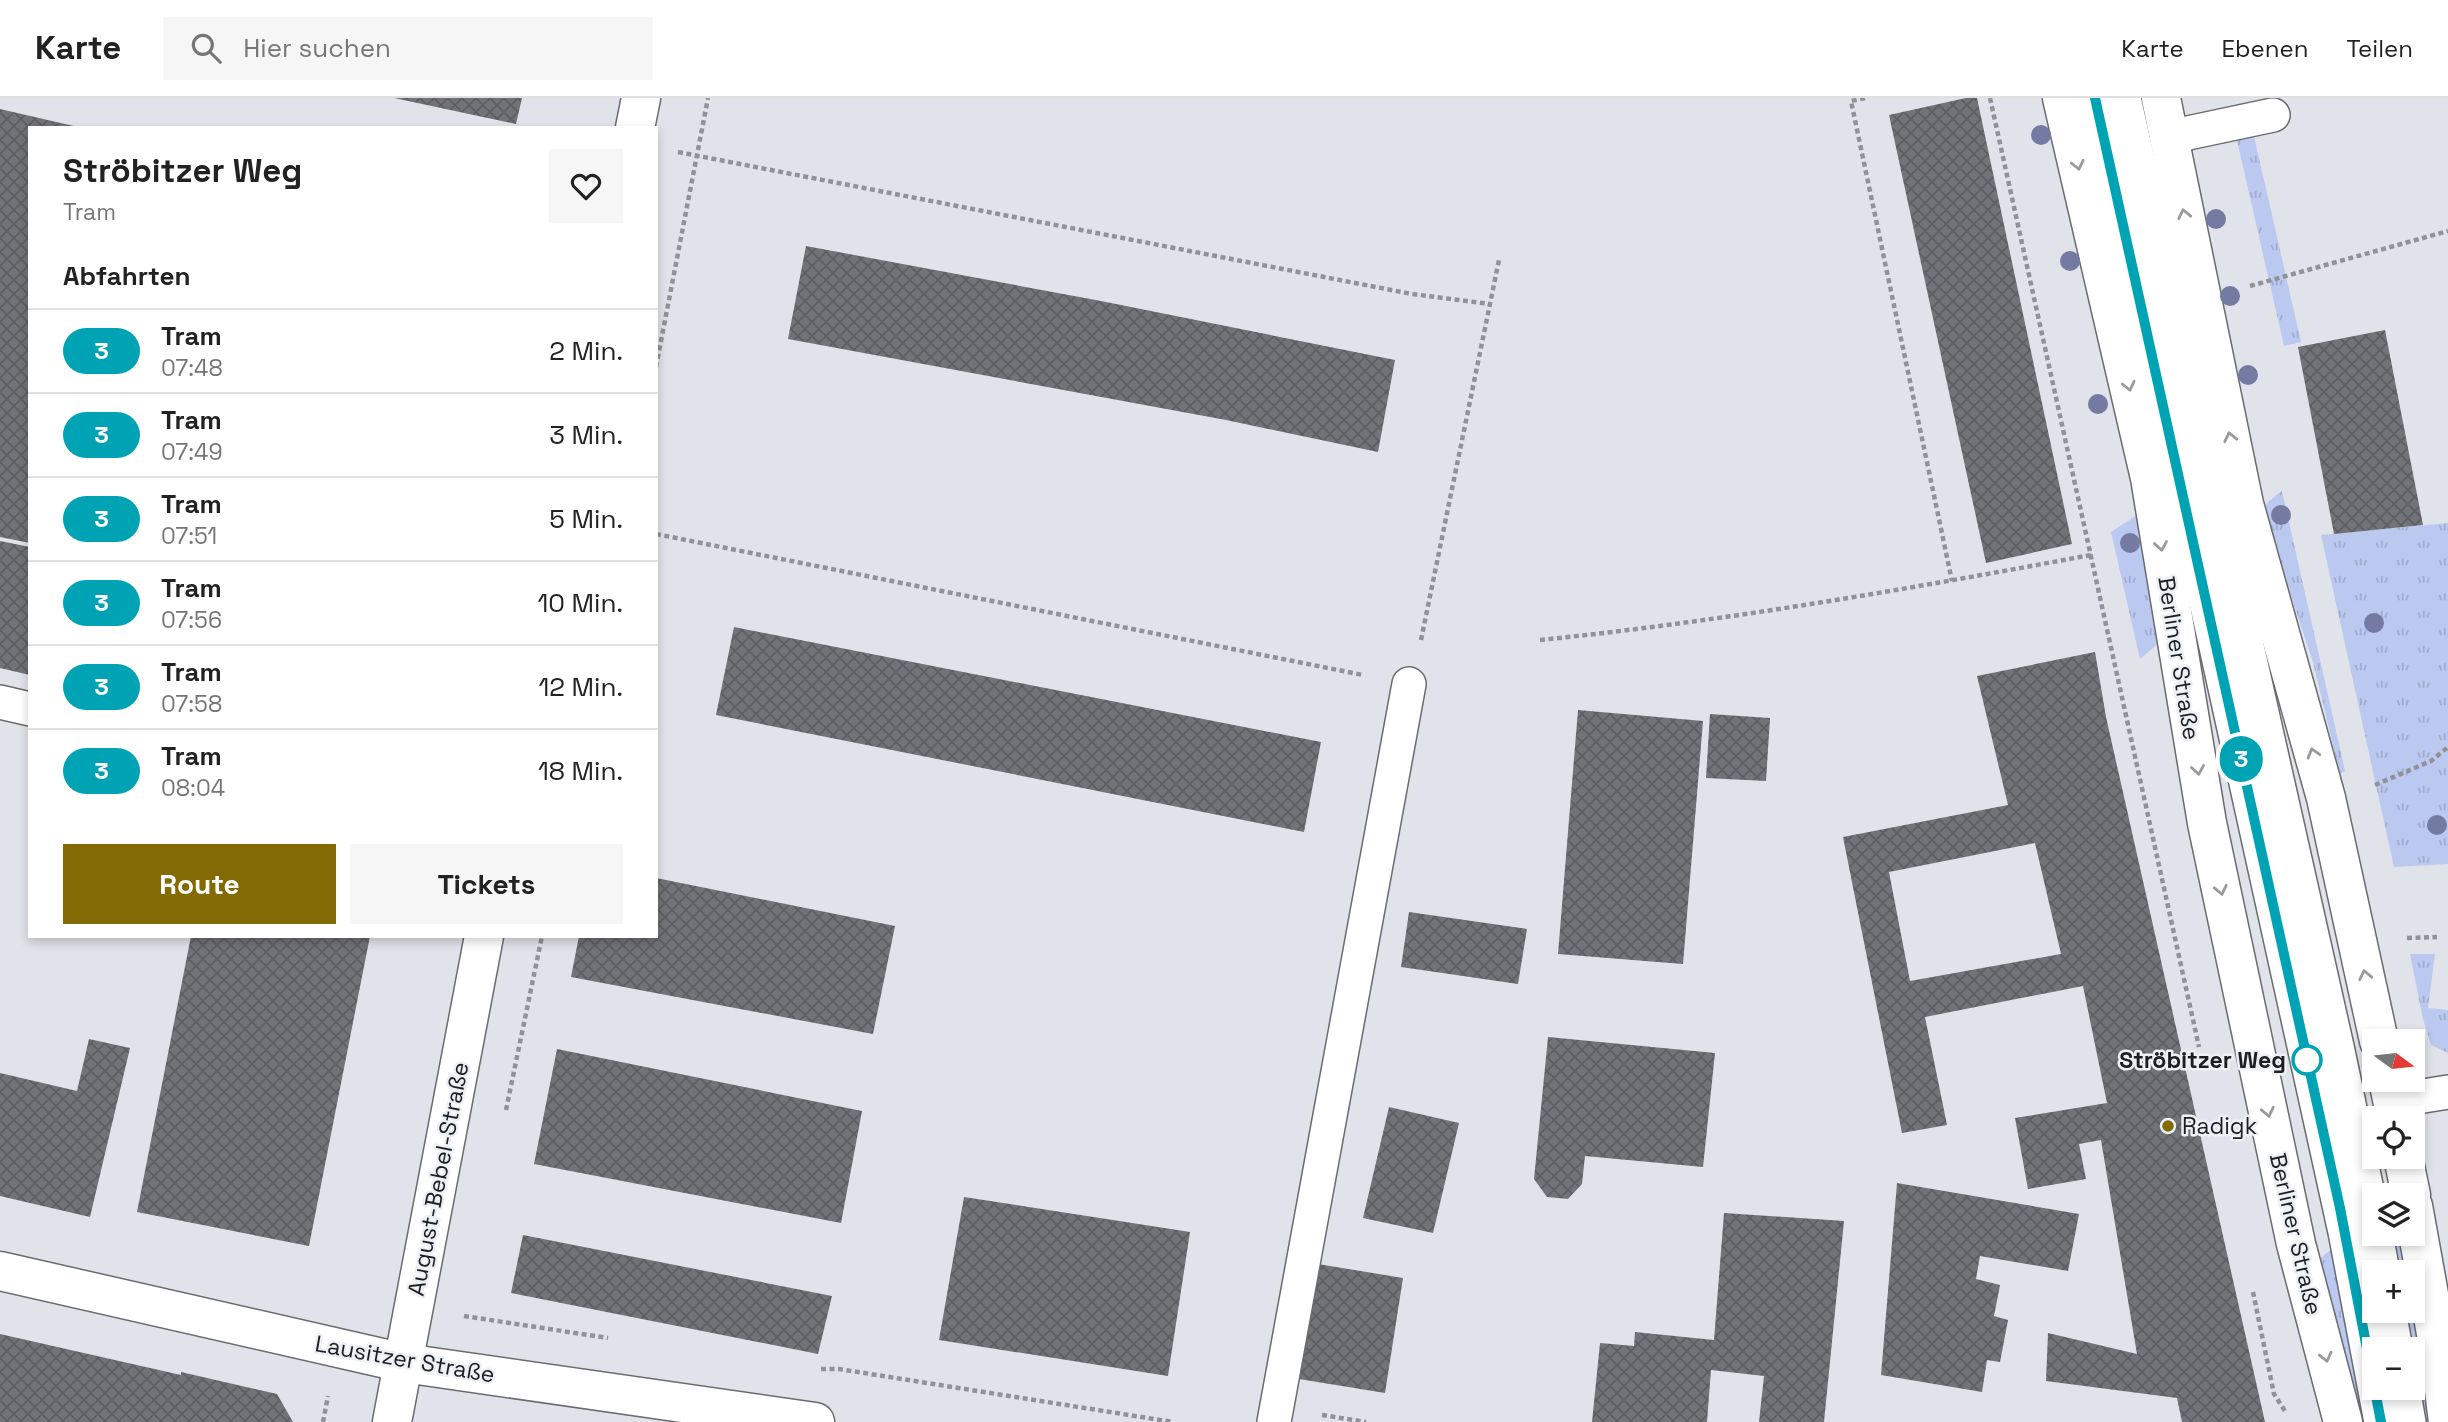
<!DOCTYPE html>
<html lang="de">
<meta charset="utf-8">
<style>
body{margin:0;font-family:"Space Grotesk",sans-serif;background:#f6f6f6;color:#222;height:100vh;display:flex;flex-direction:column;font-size:26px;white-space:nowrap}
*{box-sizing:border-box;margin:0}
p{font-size:23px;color:#767676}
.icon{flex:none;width:38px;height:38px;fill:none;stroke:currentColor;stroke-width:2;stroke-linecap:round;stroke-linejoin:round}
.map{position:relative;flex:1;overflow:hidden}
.panel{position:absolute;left:28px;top:28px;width:630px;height:812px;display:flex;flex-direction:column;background:#fff;border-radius:0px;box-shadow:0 4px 10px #0003}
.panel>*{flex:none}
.badge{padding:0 14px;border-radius:23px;font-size:24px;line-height:46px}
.needle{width:46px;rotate:105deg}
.fabs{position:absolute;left:2362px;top:931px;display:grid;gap:14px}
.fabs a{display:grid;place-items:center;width:63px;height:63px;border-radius:0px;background:#fff;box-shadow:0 4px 10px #0003;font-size:35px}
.map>.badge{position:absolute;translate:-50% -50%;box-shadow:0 0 0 4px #fff}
h2{padding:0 35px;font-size:26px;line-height:63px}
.round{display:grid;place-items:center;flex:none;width:74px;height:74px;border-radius:0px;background:#f6f6f6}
.summary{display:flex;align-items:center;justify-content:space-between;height:119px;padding:0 35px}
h1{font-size:33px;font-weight:600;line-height:52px}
.button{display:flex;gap:14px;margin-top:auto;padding:14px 35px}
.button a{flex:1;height:80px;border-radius:0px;background:#846a04;color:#fff;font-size:28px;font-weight:600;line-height:80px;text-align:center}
.button a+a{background:#f6f6f6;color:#222}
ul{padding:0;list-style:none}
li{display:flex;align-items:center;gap:21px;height:84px;padding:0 35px;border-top:2px solid #e0e0e0}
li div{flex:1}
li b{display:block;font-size:26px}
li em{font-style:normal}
li .badge{min-width:77px;font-weight:700;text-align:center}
header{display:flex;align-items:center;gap:42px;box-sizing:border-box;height:98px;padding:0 35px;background:#fff;border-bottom:2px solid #e0e0e0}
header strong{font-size:33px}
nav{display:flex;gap:38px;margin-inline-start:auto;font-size:24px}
.search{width:490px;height:63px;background:#f6f6f6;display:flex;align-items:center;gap:18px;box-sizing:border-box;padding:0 24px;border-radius:0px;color:#767676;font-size:26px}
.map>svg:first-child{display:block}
.grass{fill:url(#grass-tufts)}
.building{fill:url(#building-cross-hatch);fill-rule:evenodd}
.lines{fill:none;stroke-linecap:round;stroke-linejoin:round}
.service-casing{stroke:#696b70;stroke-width:36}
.minor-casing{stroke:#696b70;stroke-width:41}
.path{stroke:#919297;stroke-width:4.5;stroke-dasharray:5 3.5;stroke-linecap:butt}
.service{stroke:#fff;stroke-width:33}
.minor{stroke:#fff;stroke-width:38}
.tree{fill:#747aa2}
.oneway{stroke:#999a9b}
.line-casing{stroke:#fff;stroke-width:16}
.line{stroke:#00a3b4;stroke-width:10}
.stop-dot{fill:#fff;stroke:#00a3b4;stroke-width:3.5}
.poi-dot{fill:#846a04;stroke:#eef0f7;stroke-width:2.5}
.labels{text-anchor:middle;stroke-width:5;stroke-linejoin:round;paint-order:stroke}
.street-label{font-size:23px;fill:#1d1e20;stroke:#eef0f7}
.stop-label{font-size:23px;font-weight:bold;fill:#1d1e20;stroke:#eef0f7;text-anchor:end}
.poi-label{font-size:23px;fill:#1d1e20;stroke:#eef0f7;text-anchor:start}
</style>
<header>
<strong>Karte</strong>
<div class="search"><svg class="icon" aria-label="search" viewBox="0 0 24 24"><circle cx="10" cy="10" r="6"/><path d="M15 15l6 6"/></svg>Hier suchen</div>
<nav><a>Karte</a><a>Ebenen</a><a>Teilen</a></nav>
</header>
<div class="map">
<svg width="2448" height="1324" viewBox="0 0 2448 1324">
<defs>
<pattern id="grass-tufts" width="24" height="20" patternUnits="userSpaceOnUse" patternTransform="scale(1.75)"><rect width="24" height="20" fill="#bbc8ef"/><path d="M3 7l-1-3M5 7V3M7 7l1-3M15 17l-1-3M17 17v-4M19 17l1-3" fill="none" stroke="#a0abcd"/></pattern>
<pattern id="building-cross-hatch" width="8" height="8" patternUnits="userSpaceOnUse" patternTransform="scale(1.75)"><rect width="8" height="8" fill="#717378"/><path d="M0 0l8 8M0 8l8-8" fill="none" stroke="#5c5e62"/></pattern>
</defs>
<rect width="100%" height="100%" fill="#e1e3ea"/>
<path class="grass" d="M2253,34l48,210 -17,4 -48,-210z
M2282,393l63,280 -5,3 -27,-112 -50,-150 5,-10z
M2142,414l18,130 -20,17 -29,-127z
M2448,425v341l-54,3 -73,-332z
M2410,856h25l-7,54 20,2v43l-17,-8 -8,-26z
M2399,1136h9l21,115 4,73h-9l-11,-73 -8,-38h8v-39h-16l-7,-36z
M2334,1149l33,175h-11l-35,-164z"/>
<path class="building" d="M394,0h128l-6,26z
M1966,0h11l95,446 -86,19 -97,-448z
M0,11l78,18 -48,1v415l-30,-6z
M806,148l295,55 294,59 -17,92 -152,-32 -438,-81z
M2385,232l38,195 -89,9 -36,-187z
M0,443l30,6v128l-30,-7z
M734,529l587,115 -17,90 -588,-117z
M2095,554l11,65 159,705h-83l-5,-24 -131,-17 2,-48 89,21 -36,-214 -22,4 7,35 -58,10 -13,-71 92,-15 -24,-117 -158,31 22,108 -45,8 -59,-296 165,-32 -31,-129zM2035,745l26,111 -151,27 -21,-109z
M1578,612l125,11 -20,243 -125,-10z
M1710,616l60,4 -4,63 -60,-3z
M656,780l239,48 -22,108 -302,-57 8,-41h77z
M1409,814l118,17 -9,55 -117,-17z
M191,838h179l-61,310 -172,-34z
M1548,939l167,16 -12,114 -118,-11 -3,28 -14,15 -21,-2 -13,-18z
M89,941l41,9 -40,169 -90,-21v-123l77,18z
M557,951l305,62 -21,112 -307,-59z
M1389,1009l70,16 -26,110 -70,-15z
M1897,1085l182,31 -11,57 -88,-15 -4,23 24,6 -6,31 14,4 -8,42 -13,-2 -5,32 -101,-17z
M964,1099l226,35 -22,144 -229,-36z
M1724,1115l120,8 -20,201h-65l5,-46 -53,-6 -4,52h-115l8,-79 34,3 1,-14 79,8z
M523,1137l309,61 -14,58 -307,-61z
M1318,1166l85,14 -18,115 -86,-14z
M0,1236l181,41v-3l96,22 16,28h-293z"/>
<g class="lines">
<defs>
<path id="service" d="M2095,0l250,1134 36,190
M2124,0l214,953 37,177
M2169,39l104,-22
M0,604l30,7
M2392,1003l56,-9
M2376,1136l7,38
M2389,1213l7,38
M2403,1290l6,34
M1274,1324l135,-738"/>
<path id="minor" d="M2062,0l88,380 57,345 89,421 47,178
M2161,0l83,406 82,294 53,243
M635,30l6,-30
M2388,982l8,38
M2403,1059l8,38
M2413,1108l26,144 9,72
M0,1173l404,92 411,59
M392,1324l92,-486"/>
</defs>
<use href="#service" class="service-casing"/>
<use href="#minor" class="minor-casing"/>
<path class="path" d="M1865,0l-14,3 101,480
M1990,0l209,949
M678,54l734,142 78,10
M2250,188l198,-55
M656,269l52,-269
M656,436l707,141
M1421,542l78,-380
M1540,542c185,-19 368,-51 551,-85
M2375,687l56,-24 17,-14
M2407,840l30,-1
M506,1012l36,-174
M2253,1194l21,102 11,17
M464,1218l144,22
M821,1271h18l334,53
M1322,1317l44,7
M323,1324l5,-26"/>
<use href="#service" class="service"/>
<use href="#minor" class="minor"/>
</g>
<g class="tree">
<circle cx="2041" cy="37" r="10"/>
<circle cx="2216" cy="121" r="10"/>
<circle cx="2070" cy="163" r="10"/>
<circle cx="2230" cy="198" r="10"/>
<circle cx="2248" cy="277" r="10"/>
<circle cx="2098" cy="306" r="10"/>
<circle cx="2281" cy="417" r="10"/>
<circle cx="2130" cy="445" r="10"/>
<circle cx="2374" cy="525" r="10"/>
<circle cx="2437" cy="727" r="10"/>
</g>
<defs><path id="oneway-chevron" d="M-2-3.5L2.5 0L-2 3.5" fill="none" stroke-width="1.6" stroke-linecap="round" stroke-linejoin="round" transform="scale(1.75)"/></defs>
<g class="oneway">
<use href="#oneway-chevron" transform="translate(2078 67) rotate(77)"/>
<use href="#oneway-chevron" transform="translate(2184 116) rotate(-102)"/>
<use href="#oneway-chevron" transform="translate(2129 288) rotate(77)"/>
<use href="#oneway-chevron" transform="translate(2230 339) rotate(-102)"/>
<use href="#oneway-chevron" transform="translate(2161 448) rotate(81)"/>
<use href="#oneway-chevron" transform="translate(2313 655) rotate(-106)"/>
<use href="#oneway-chevron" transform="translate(2198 672) rotate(81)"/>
<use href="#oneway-chevron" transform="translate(2221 792) rotate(78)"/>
<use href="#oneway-chevron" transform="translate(2365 877) rotate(-102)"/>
<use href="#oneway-chevron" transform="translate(2268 1014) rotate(78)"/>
<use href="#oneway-chevron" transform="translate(2326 1259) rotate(76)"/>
</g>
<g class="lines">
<defs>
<path id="line" d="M2095,0l245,1110 41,214"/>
</defs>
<use href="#line" class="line-casing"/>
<use href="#line" class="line"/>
</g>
<circle class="stop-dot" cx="2307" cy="962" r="14"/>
<circle class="poi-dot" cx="2168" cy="1028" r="7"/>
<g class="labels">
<g class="street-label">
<text transform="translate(2179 560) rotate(81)" y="8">Berliner Straße</text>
<text transform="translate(438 1081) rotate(-79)" y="8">August-Bebel-Straße</text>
<text transform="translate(2296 1136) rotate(77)" y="8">Berliner Straße</text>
<text transform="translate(405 1261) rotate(10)" y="8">Lausitzer Straße</text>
</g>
<g class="stop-label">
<text x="2286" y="970">Ströbitzer Weg</text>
</g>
<g class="poi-label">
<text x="2182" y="1036">Radigk</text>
</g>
</g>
</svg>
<div class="fabs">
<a><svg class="needle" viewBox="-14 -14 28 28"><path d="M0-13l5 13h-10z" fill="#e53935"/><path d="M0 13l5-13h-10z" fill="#767676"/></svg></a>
<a><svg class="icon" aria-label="locate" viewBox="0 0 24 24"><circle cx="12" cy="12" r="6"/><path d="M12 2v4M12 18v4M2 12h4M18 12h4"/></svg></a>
<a><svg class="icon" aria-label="layers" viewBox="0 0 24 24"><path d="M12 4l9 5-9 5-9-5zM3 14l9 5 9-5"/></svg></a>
<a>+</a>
<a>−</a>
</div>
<b class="badge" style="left:2241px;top:661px;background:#00a3b4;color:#fff">3</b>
<section class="panel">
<div class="summary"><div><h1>Ströbitzer Weg</h1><p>Tram</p></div><a class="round"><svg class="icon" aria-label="heart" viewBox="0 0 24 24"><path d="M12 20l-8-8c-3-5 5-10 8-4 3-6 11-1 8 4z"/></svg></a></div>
<h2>Abfahrten</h2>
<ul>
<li><span class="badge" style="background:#00a3b4;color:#fff">3</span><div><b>Tram</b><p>07:48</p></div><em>2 Min.</em></li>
<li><span class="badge" style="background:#00a3b4;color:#fff">3</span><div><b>Tram</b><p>07:49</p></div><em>3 Min.</em></li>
<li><span class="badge" style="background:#00a3b4;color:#fff">3</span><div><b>Tram</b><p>07:51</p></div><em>5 Min.</em></li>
<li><span class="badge" style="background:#00a3b4;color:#fff">3</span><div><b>Tram</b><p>07:56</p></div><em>10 Min.</em></li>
<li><span class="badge" style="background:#00a3b4;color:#fff">3</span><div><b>Tram</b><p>07:58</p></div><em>12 Min.</em></li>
<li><span class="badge" style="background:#00a3b4;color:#fff">3</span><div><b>Tram</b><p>08:04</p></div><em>18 Min.</em></li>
</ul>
<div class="button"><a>Route</a><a>Tickets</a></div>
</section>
</div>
